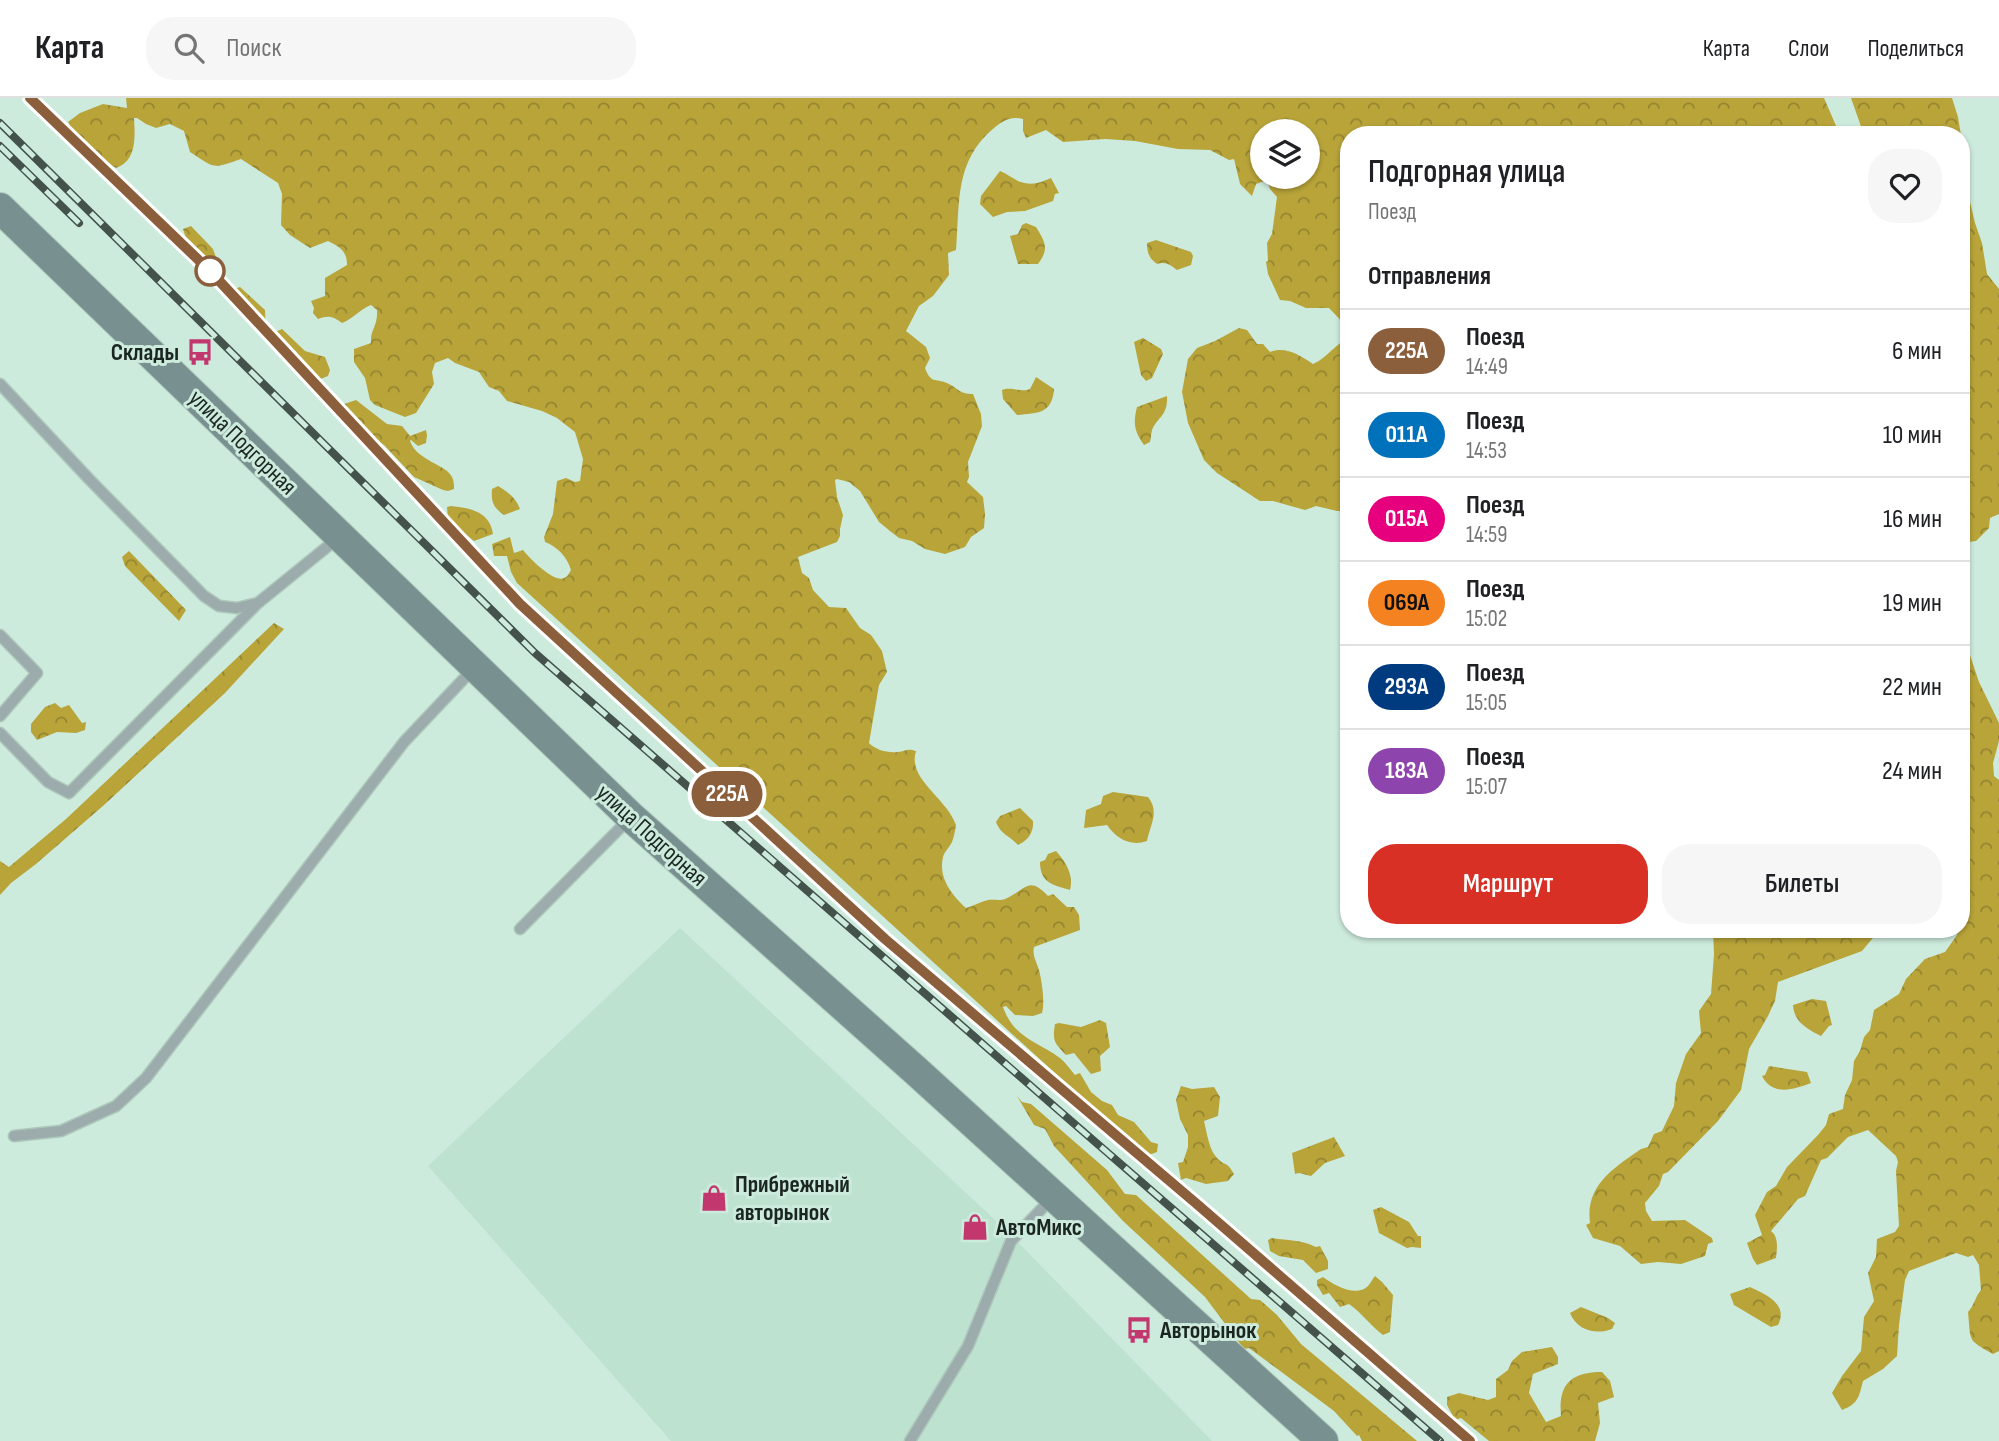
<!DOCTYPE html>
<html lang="ru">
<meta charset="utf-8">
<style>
body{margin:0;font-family:"Sofia Sans Condensed",sans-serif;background:#f6f6f6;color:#202124;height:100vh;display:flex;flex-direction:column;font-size:26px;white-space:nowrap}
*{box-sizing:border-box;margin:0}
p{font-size:23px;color:#757577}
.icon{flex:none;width:38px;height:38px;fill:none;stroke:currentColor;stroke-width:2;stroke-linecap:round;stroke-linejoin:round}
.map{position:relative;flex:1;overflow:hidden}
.side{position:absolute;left:1340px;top:28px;width:630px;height:812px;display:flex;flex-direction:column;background:#fff;border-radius:28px;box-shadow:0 2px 5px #0004}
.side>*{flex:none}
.badge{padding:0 14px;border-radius:23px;font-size:24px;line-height:46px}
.tools{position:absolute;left:1250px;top:21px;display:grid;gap:14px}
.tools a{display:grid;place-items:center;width:70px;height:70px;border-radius:50%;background:#fff;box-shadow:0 2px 5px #0004;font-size:35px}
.map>.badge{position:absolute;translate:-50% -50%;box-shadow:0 0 0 4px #fff}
h2{padding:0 28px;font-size:26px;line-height:63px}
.round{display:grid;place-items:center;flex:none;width:74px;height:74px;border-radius:28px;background:#f6f6f6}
.summary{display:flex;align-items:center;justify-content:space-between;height:119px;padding:0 28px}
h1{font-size:33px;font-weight:600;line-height:52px}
.button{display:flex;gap:14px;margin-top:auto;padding:14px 28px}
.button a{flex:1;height:80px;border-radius:28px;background:#d93025;color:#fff;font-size:28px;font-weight:600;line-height:80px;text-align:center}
.button a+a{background:#f6f6f6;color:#202124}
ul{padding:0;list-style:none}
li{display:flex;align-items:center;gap:21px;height:84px;padding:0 28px;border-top:2px solid #e0e0e0}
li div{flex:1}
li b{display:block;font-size:26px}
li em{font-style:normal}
li .badge{min-width:77px;font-weight:700;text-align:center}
header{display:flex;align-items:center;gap:42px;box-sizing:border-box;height:98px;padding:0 35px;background:#fff;border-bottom:2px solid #e0e0e0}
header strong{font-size:33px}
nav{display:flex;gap:38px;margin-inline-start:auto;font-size:24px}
.search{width:490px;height:63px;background:#f6f6f6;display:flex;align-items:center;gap:18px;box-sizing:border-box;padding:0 24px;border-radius:28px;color:#757577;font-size:26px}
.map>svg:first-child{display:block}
.built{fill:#bde2d0}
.forest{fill:url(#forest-crowns);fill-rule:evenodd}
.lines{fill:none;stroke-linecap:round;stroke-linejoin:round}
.lane-casing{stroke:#adc8bb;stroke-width:13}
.secondary-casing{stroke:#adc8bb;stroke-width:32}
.lane{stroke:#9cabab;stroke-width:10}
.secondary{stroke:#799090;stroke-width:30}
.rail-casing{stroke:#43524b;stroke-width:8}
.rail{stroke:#cdebdd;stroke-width:5;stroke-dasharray:16;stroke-linecap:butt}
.line-casing{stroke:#fff;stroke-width:16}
.line{stroke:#8b5e3c;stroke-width:10}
.stop-dot{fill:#fff;stroke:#8b5e3c;stroke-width:3.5}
.labels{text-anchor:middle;stroke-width:6;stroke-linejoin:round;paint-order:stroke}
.poi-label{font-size:24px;font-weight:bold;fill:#1b2621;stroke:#cdebdd;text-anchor:start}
.street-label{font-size:24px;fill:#1b2621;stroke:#cdebdd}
</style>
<header>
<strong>Карта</strong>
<div class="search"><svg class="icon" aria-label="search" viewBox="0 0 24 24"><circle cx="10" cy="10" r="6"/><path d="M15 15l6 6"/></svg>Поиск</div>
<nav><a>Карта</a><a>Слои</a><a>Поделиться</a></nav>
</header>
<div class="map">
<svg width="1999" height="1343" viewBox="0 0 1999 1343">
<defs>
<pattern id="forest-crowns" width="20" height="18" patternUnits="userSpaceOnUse" patternTransform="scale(1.75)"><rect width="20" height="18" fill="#b8a439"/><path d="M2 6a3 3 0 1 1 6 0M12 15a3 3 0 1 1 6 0" fill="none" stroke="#958530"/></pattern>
</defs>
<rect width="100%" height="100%" fill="#cdebdd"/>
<path class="built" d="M680,830l325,301 207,212h-541l-243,-275z"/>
<path class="forest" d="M126,0h1698l16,37h-491v194l-20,-21h-23l-16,-7 -10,-1 -12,-26 -2,-12 2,-1 -1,-18 5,-9 5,-37 -7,-8 -3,-9 -11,4 -4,12 -12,-12 -6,-25 -5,1 -19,-10 -32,-1 -43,-8 -30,-2 -42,3 -17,-12 -20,8 -3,-7v-12c-12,-3 -19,1 -29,9 -40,33 -34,75 -38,122l-8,3 1,22 -16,21 -14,10 -13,25 20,16 4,11 -5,10c6,16 10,10 22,15 11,5 12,11 26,11l8,20 1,12 -14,36 1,15 -2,5 16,15 2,17 -1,14 -13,9 -6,10 -20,7 -20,-5 -13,-8 -13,-3 -9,-7 -11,-9 -19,-31 -11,-9 -12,-3 -2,1 2,17 6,18 -3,14v7l-3,6 -39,15 4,16 7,5 4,12 16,17 17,1 14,20 11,7 11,16 5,21 -8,13 -10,58c7,7 18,10 29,9 8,-1 9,-4 18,-1 -9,28 30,46 40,74 -1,6 -2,12 -4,17 -3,6 -8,10 -9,15 -5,21 9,38 23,51 7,-2 14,-6 22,-8 5,-1 12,1 17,-1 20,-8 23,-25 43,-3l5,-2 14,13h7l5,8 1,15 -46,17c-2,9 3,15 5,23 3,12 6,32 3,43l-9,3 -18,-1 -9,-9 -3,1c11,31 33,34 57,51 5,4 10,11 15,17l5,-2 11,19 11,9 10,4 6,10 16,7 17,20 7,2 -1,8 -11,4 -629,-573 -6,-11 -4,-16h-13l-2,-12 18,-7 4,16 9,-3c6,8 31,33 41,28 4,-1 5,-5 7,-8 -4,-13 -13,-23 -26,-28l-1,-5 9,-23 4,-33 9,-3 9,4 5,-1 3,-22 -8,-27 -18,-14 -15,-7 -35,-10 -8,-10 -10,-4 -10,-15 -24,-9 -7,-5 -13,5 -3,9 2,12 -18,29 -11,4 -30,-12 -5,-5 -5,-22 -11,-16v-13l17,-6c-1,-14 7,-16 6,-33l-6,-5c-11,4 -18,14 -29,18 -9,-7 -14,-8 -24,-4l-5,-6 1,-5 -3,-7 14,-5v-18l22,-13c0,-14 -7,-18 -19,-24l-18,7 -20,-13 -9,-10 1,-31 -4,-11 -37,-24c-29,10 -25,10 -51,-7l-6,-21 -14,-7 -14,4 -10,-4 -9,-6h-3c1,19 3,43 -18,50l-20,-13 -9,-1 -19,-32 12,-9 23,-9 24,4zM1307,33v46h-45v-46z
M1851,0h101l6,19 3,18h-97z
M1962,40l2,38 11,47 7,20 5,31 12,15v225l-9,4 -1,10 -13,13 -14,2z
M1000,73c8,3 14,9 21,11 11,4 21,0 30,-4l8,15 -4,1 -2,7 -28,10 -18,1 -14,5 -13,-13 1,-8z
M1026,125l10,4c10,16 13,22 2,37h-20l-8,-28 8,-2 4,-9z
M191,128l22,23 4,11 -7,3 -11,-1 -9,-12 -7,-21z
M1156,142l35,12 2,4 -2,9 -14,5c-6,-5 -12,-9 -20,-6 -8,-6 -10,-11 -10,-21z
M240,189l25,23 1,23 -9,-2c-10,-14 -27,-24 -23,-42z
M1239,230l8,2 10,14h6l7,8c16,-6 29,3 43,12 14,-6 22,-20 36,-26v173h-12l-21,-5 -11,4 -32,-9h-13l-43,-28 -13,-13 -16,-37 -6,-31 6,-33 9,-11 18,-7z
M282,231l23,22 20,6 5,13 -2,6 -10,4 -22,-13 -4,-8h-8l-13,-18 -1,-7z
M1143,240l18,11 2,5 -11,24 -6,3 -5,-6 -7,-33z
M1036,279l18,12c-2,25 -16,24 -37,26l-14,-16 -1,-9c9,-4 19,3 28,-1z
M1167,298c1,20 -9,20 -15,34 -1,4 -1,8 -2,12l-6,3c-10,-14 -11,-22 -7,-38z
M356,302l31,24 15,2 8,10 16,-6 1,5 -1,8 -8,3 -7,-6 -1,1c7,20 36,23 42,36 2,4 2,8 2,12l-6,2 -5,-1 -29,-13 -30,-32 -13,-8 -23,-22 -4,-11z
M498,388c10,6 18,12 22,23l-16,6c-11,-8 -13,-13 -12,-26z
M451,408c20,2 39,6 42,28l-19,7 -26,-21 -1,-13z
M129,453l57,59 -7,11 -54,-55 -3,-9z
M274,525l10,6 -59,64 -121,112 -68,59 -25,19 -11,12v-34l9,6 57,-48z
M1962,547l3,7 5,3 9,27 20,41v18l-6,22 1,13 5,4v571l-6,3c-26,-15 -22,-11 -25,-42 6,-6 7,-15 13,-22l-2,-25 -6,-10 -5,2 -12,-4 -47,18 -4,9 -6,45 -2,31 -14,13 -20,12c-4,16 -5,23 -21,29l-10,-17 10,-17 19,-25 3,-34 10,-16 -6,-28 8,-16 1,-18 18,-7 4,-6 -3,-55 2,-9 -2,-6 -28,-26 -20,7 -21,21 -6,2 -16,36 -7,3 -27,32c8,6 6,18 5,27l-19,7 -4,-6 -6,-16 15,-8 -7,-20 12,-23 9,-6 11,-19 31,-32 8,-10 3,-11 14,-5 2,-14 7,-15 2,-19 6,-10 4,-14 6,-7 4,-20 25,-16 7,-15 19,-20 20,-7 12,-17v-6h5z
M55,605l6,5 8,-3 13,18 4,-1 -1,8 -9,3 -19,-1 -20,8 -6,-8v-8l14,-17z
M1113,694l35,5c12,15 2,28 -1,44 -17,6 -31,-3 -40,-16l-23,3 2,-18 15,-6 2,-8z
M1020,710l13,13c1,11 -5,20 -15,24 -9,-10 -17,-10 -22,-23l4,-6z
M1056,753c10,11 18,24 14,39 -17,-5 -30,-7 -30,-28l5,-2 3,-6z
M1713,831h165l-1,4 -15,18 -84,31 -3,19 -7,15 -19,33 -8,41 -23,31 -50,51 -5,2 -4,12 -14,17 1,8 6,10 33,-1 27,18 1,4 -5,2 -3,12 -24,8 -23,-2 -17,2 -21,-18 -27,-8 -7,-13 4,-2c-5,-38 24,-55 51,-74l7,-2 6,-13 8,-3 12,-25 2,-23 10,-29 15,-21 -2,-22 12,-17 3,-40z
M1812,901l14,2 6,24 -3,1 -8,10c-14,-7 -27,-14 -28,-31z
M1100,922l6,3 4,24 -10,9 1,15 -10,3 -17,-21 -8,2c-11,-12 -14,-13 -11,-31l4,-1 22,4z
M1769,968l38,6 4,11c-18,7 -39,13 -49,-7l3,-1z
M1181,988l11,3 22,-2 6,10 -2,19 -14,5c3,12 5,30 14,38 8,8 8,1 16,15l-6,7 -22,3 -20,-6 -5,2 -3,-17 5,-1 5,-15v-12l-8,-16 -4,-19z
M1017,998l5,6 9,2 76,66 18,24 11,1 115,104 9,1 17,15 24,29 116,97h-55l-3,-6 -2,1 -23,-25 -85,-63 -5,1 -39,-52 -82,-76 -69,-75 -9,-17 -11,-4z
M1334,1039l11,19 -20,7 -14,13 -12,-3 -4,1 -3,-21z
M1381,1109l28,15 9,14h3v12l-9,-1 -5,1 -28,-15 -6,-23z
M1272,1140c17,3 28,1 44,9l4,-1 8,15v8l-12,4 -13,-13 -24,-4 -9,-5 -2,-11z
M1375,1178l7,6 11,13 -3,37 -7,3c-13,-10 -21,-22 -34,-31l-9,3 -11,-14 -6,2 -6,-10v-5l6,-3c11,8 33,21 45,9 3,-3 4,-7 7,-10z
M1750,1189c15,7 39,17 28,38l-7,2 -37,-22 -4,-11z
M1581,1209l27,11 7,5 -3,6c-15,6 -35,2 -42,-16z
M1552,1249l6,10v7l-25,10 -4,19 17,29 15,-6c-3,-31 9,-44 41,-44l8,9 4,16 -16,6 2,20 -5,18h-106l-28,-23 -6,2 -8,-15v-8l12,-4 29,7 8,-3v-18l12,-9 4,-9 10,-9z"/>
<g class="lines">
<defs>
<path id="lane" d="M0,286l89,95 115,117 15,10 18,2 21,-5 80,-65
M0,537l37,38 -37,43
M0,635l48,49 21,11 189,-190
M520,831l109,-110
M14,1038l47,-5 55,-25 30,-28 258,-336 69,-73
M910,1343l58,-95 43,-105 41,-43"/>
<path id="secondary" d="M0,110l631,609 284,253 408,371"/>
</defs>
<use href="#lane" class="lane-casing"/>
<use href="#secondary" class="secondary-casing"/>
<use href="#lane" class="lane"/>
<use href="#secondary" class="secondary"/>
<defs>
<path id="rail" d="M30,0l180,173 310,333 365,335 313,266 272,236
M0,25l535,530 528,461 377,327
M0,48l79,77"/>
</defs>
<use href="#rail" class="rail-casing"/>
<use href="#rail" class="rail"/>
</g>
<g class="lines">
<defs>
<path id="line" d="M30,0l180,173 310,333 365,335 313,266 272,236"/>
</defs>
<use href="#line" class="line-casing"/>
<use href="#line" class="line"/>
</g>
<defs>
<symbol id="bus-bare" viewBox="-9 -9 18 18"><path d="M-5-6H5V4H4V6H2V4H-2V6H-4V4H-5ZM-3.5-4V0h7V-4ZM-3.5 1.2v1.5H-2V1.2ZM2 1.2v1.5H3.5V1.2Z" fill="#c2376e" stroke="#cdebdd" stroke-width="2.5" paint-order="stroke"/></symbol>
<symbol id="shop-bare" viewBox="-9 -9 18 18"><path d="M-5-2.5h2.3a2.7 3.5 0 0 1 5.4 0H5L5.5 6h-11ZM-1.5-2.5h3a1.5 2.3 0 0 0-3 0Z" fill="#c2376e" stroke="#cdebdd" stroke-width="2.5" paint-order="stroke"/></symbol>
</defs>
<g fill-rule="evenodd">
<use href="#bus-bare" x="181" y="235" width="38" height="38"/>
<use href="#shop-bare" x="695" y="1081" width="38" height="38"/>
<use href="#shop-bare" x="956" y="1110" width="38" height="38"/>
<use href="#bus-bare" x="1120" y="1213" width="38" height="38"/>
</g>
<circle class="stop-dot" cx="210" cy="173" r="14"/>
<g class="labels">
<g class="poi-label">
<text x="179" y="262" text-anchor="end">Склады</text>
<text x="735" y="1094">Прибрежный<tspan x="735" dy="28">авторынок</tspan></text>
<text x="996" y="1137">АвтоМикс</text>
<text x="1160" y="1240">Авторынок</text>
</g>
<g class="street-label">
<text transform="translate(243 344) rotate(44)" y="8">улица Подгорная</text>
<text transform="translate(652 737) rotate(42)" y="8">улица Подгорная</text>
</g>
</g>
</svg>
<div class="tools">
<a><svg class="icon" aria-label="layers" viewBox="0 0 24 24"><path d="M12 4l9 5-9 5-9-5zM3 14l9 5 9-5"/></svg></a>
</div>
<b class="badge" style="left:727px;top:696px;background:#8b5e3c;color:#fff">225А</b>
<section class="side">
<div class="summary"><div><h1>Подгорная улица</h1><p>Поезд</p></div><a class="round"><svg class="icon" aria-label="heart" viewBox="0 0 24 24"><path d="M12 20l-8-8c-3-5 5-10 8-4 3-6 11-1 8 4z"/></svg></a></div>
<h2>Отправления</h2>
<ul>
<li><span class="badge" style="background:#8b5e3c;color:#fff">225А</span><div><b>Поезд</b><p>14:49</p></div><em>6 мин</em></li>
<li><span class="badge" style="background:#0072bc;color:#fff">011А</span><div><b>Поезд</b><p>14:53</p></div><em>10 мин</em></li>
<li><span class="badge" style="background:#e6007e;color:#fff">015А</span><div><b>Поезд</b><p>14:59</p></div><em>16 мин</em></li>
<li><span class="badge" style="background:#f58220;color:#111">069А</span><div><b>Поезд</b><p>15:02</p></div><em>19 мин</em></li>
<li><span class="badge" style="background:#003b80;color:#fff">293А</span><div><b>Поезд</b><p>15:05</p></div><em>22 мин</em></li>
<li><span class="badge" style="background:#8e44ad;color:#fff">183А</span><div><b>Поезд</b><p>15:07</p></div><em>24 мин</em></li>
</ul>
<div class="button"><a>Маршрут</a><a>Билеты</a></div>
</section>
</div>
